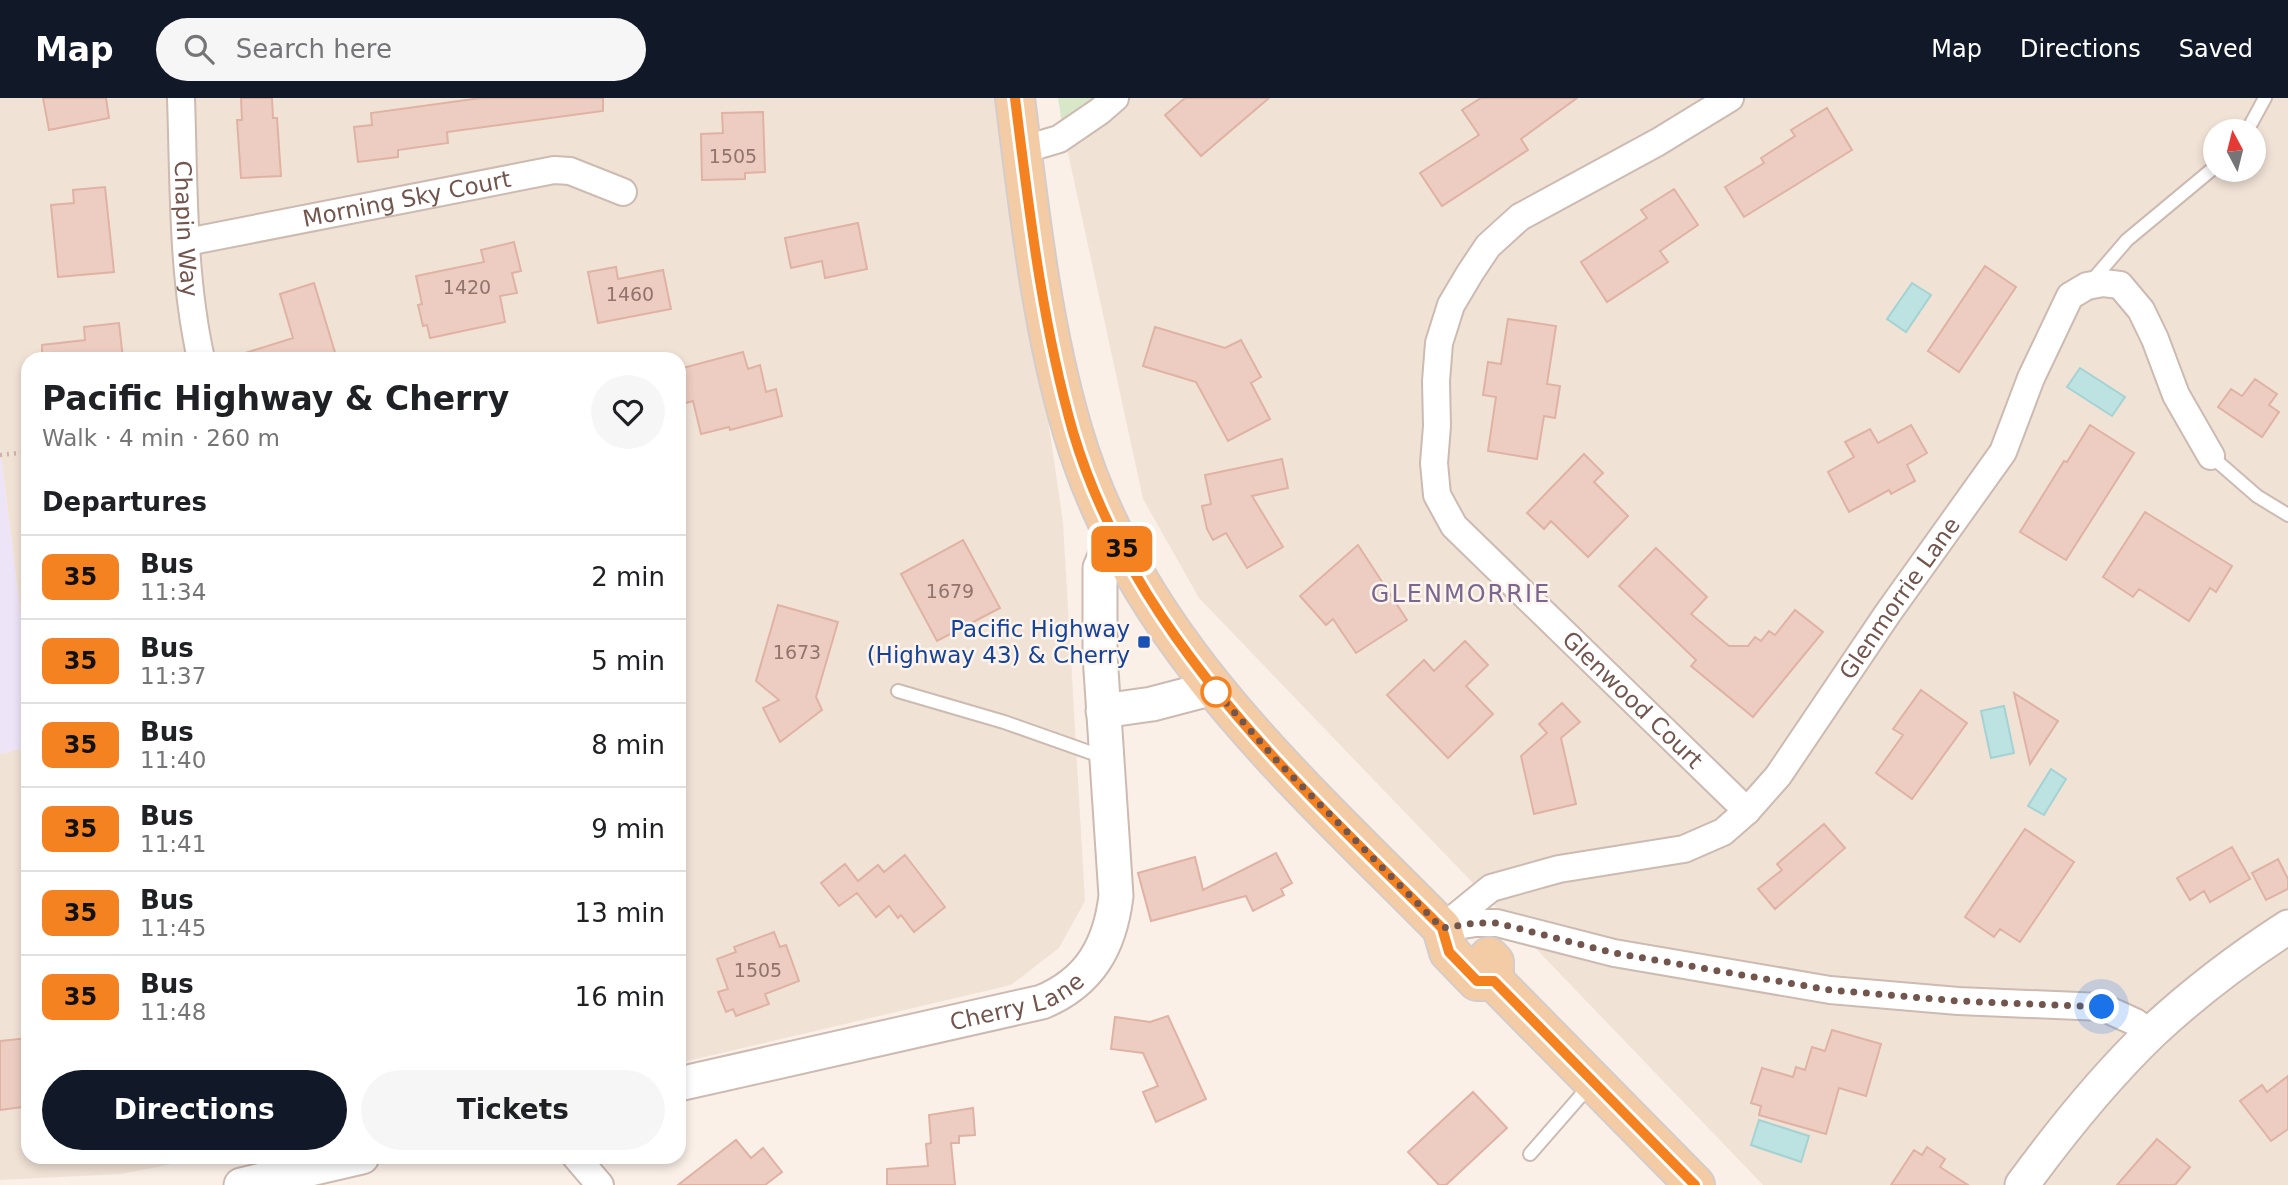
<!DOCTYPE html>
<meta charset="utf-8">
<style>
body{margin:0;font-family:"DejaVu Sans",sans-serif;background:#f6f6f6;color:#202124;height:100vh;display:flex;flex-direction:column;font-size:26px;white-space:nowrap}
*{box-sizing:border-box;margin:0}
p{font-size:23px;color:#757577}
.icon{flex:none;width:38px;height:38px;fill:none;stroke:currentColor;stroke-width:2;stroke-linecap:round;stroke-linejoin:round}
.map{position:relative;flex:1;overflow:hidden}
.details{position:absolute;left:21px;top:254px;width:665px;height:812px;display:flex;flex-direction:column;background:#fff;border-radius:21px;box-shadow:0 4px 10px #0003}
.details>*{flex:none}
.badge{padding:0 14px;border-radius:10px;font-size:24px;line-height:46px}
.needle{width:46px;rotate:353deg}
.buttons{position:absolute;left:2203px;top:21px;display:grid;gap:14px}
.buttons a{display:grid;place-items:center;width:63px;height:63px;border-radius:50%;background:#fff;box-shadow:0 4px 10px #0003;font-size:35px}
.you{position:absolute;width:35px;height:35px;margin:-18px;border:5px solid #fff;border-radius:50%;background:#1a73e8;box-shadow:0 0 0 10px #1a73e833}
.map>.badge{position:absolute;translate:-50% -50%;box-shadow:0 0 0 4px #fff}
h2{padding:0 21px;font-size:26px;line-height:63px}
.round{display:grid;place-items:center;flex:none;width:74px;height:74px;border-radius:37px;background:#f6f6f6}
.overview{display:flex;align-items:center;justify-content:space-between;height:119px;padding:0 21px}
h1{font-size:33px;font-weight:800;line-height:52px}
.button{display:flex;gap:14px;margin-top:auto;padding:14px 21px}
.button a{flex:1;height:80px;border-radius:42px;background:#111827;color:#fff;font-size:28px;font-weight:800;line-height:80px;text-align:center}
.button a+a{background:#f6f6f6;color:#202124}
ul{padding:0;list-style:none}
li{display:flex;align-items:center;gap:21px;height:84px;padding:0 21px;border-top:2px solid #e0e0e0}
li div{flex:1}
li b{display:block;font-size:26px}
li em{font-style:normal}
li .badge{min-width:77px;font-weight:700;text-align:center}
header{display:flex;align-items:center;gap:42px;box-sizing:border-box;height:98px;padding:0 35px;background:#111827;color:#fff}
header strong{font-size:33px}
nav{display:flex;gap:38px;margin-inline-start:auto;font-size:24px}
.search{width:490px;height:63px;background:#f6f6f6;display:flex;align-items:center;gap:18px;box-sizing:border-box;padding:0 24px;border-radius:38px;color:#757577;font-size:26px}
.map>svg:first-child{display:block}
.residential{fill:#f1e2d6;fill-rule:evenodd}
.education{fill:#ede4f7}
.green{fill:#d8e7c7}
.water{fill:#bde2e2;stroke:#a4d2d3;stroke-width:2}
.building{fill:#edcdc1;stroke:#dfb2a3;stroke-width:2}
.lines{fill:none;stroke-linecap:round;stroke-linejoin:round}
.service-casing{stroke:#cdbab1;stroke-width:16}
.minor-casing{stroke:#cdbab1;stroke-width:30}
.tertiary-casing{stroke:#cdbab1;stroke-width:37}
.primary-casing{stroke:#d5ccca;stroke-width:42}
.path{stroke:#d2b0a4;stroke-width:4.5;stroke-dasharray:2 5;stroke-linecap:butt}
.service{stroke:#fff;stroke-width:12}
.minor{stroke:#fff;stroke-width:26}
.tertiary{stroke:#fff;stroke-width:33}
.primary{stroke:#f3cca5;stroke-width:38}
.line-casing{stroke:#fff;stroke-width:16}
.line{stroke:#f58220;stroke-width:10}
.walk{stroke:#72564e;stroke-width:7;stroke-dasharray:0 12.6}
.transit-dot{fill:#1a4fb4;stroke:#fdf5ed;stroke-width:2.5}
.stop-dot{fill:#fff;stroke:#f58220;stroke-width:3.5}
.labels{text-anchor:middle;stroke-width:5;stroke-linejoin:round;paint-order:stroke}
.number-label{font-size:19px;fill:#91746b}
.street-label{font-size:23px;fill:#72564e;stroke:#fdf5ed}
.transit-label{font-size:23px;fill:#164399;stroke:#fdf5ed;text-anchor:end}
.neighbourhood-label{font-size:24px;letter-spacing:2px;fill:#7b668e;stroke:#fdf5ed}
</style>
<header>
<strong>Map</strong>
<div class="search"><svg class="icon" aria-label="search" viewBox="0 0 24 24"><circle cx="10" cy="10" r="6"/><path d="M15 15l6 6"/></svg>Search here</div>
<nav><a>Map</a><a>Directions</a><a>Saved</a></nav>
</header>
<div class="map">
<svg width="2288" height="1087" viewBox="0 0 2288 1087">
<rect width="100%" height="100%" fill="#faf0e7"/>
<path class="residential" d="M0,0h1001l62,424 22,379 -26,47 -48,37 -332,78v-704h-651v316l-28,-228z
M1098,0h1190v1087h-525l-564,-587 -56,-99 -80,-369zM2216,33h38v39h-38z
M28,649v410h180l-87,17 -121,6v-426z"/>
<path class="education" d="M0,349l28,228v72l-28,7z"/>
<path class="green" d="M1058,0h40l-35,32z"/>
<path class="water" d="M1912,185l19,12 -25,37 -19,-13z
M2080,270l45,29 -13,19 -45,-29z
M2004,608l10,47 -23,5 -10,-47z
M2051,671l15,10 -22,36 -16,-9z
M1759,1022l50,16 -8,26 -50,-17z"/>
<path class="building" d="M43,0h63l3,20 -60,12z
M241,0h31l1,20h4l4,58 -40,2 -4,-58h5z
M481,0h122v13l-156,21 1,11 -50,7v7l-40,5 -4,-35 18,-2 -1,-12z
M1185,0h84l-68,58 -36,-41z
M1481,0h96l-56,41 7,11 -86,56 -22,-33 59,-38 -17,-25z
M1827,10l25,42 -108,67 -19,-30 39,-24 -3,-5 34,-22 -4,-6z
M763,14l2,60 -20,1v6l-43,1 -1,-46 22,-1 -1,-20z
M105,89l9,85 -56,5 -7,-72 23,-2 -1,-13z
M1674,91l24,36 -38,26 8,11 -61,40 -26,-40 66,-44 -6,-8z
M858,125l9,46 -42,9 -3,-17 -31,7 -6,-30z
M514,144l7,29 -9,2 5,20 -17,3 5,26 -75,16 -3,-13 -4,1 -5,-21 4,-1 -6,-28 68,-14 -3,-12z
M1985,168l31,21 -57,85 -31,-21z
M616,169l2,12 45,-9 8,39 -73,14 -10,-51z
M314,185l23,76h-94l-1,-5 51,-16 -13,-44z
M1508,221l48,7 -9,58 13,2 -5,32 -11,-2 -7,43 -49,-8 8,-54 -13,-2 5,-33 13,2z
M119,225l4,36h-81v-14l43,-5 -1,-13z
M1155,229l70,21 16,-8 20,37 -10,6 19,36 -42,22 -32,-59 -53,-16z
M743,254l5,17 12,-4 6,27 10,-3 6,27 -52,14 -1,-3 -28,7 -8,-33 -14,4v-36z
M2255,281l22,15 -8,11 10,7 -17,25 -44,-30 13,-18 11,7z
M1911,327l16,28 -20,12 8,16 -24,13 -2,-4 -40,22 -21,-40 26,-15 -9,-15 25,-13 8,14z
M2090,327l44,28 -68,107 -46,-28 44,-71 3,1z
M1584,356l19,19 -9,9 34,34 -40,41 -37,-36 -7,8 -17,-16z
M1282,361l6,29 -36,8 31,51 -36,21 -21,-35 -13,7 -6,-11 -5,-23 9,-2 -6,-29z
M2145,414l87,54 -16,26 -6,-4 -21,33 -50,-32 -6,8 -30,-20z
M963,442l37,68 -63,33 -36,-67z
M1358,447l49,75 -51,33 -23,-34 -7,6 -26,-29z
M1656,450l51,49 -16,17 38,32h19l7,-9 6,4 8,-10 6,4 20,-25 28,22 -70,85 -62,-51 5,-6 -77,-74z
M778,507l60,17 -22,75 6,13 -42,32 -17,-34 16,-8 -23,-19z
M1465,543l23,24 -22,21 27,28 -45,44 -61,-63 37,-35 10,11z
M1921,592l46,33 -55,76 -36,-26 27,-38 -10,-6z
M2014,595l44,28 -28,43z
M1562,605l18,19 -19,16 15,66 -42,10 -13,-58 26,-23 -8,-9z
M1824,726l21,24 -70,61 -17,-20 24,-19 -5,-6z
M2025,731l49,33 -54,80 -20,-13 -6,8 -29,-20z
M2232,749l18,32 -40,23 -6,-11 -14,9 -13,-22z
M1276,755l16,30 -11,6 3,6 -31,16 -7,-15 -95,25 -13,-48 57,-16 8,33z
M905,757l40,52 -31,25 -13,-17 -3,3 -9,-12 -13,11 -19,-24 -18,13 -18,-23 24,-19 13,17 20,-16 6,7z
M2278,761l10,20v10l-22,11 -14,-27z
M774,834l6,15 6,-2 13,36 -34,13 4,10 -33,12 -3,-7 -7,3 -8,-20 10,-3 -11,-30 19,-7 -2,-5z
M1168,918l38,83 -50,23 -13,-30 15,-6 -15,-33 -32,-4 4,-32 35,5z
M1832,932l49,14 -15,52 -27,-8 -13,46 -67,-19 2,-9 -10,-3 11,-35 31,9 3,-10 9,3 7,-23 13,4z
M28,940v64h-6l1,5 -23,3v-69z
M2288,978v53l-17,12 -31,-40 22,-16 5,7z
M1473,994l34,36 -61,57h-7l-31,-33z
M973,1010l2,27 -16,1v7h-8l4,42h-68v-16l41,-3 -2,-22 5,-1 -2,-28z
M2157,1041l33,28 -15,18h-58z
M736,1042l15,18 12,-10 19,24 -17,13h-87z
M1927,1049l18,12 -5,8 28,18h-77l23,-35 8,5z"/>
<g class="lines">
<defs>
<path id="service" d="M2247,33l18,-33
M2090,185l37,-43 89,-74
M2211,358l46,40 31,19
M898,593l106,31 102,36
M1530,1056l61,-70"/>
<g id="minor">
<path id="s1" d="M181,0c3,86 1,176 20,261"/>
<path id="s2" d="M1730,0l-72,44 -138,75 -32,29 -18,27 -19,32 -12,38 -3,38 1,45 -3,37 3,32 17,31 293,285"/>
<path d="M1022,52l37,-11 41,-28 15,-13"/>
<path id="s3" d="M187,144l367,-72 16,1 53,21"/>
<path id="s4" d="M1442,830l49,-40 68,-19 125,-20 39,-17 24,-21 31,-35 110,-163 115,-161 28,-74 39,-82 17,-10 16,-3 17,2 21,25 14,29 21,56 35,61"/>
<path d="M1443,830l33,-5h21l117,30 216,37 128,11 144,6 33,15 16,11"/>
<path d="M576,1059l24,28"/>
</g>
<g id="tertiary">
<path d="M1103,613l49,-7 61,-16"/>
<path id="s5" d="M679,986l363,-82c48,-20 68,-56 74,-106l-16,-241v-87l14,-33"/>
<path d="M241,1087l121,-28"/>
<path d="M2022,1087c38,-52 85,-110 131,-154 42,-39 87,-73 135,-104"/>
</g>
<path id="primary" d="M1015,0c14,111 26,226 58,334 61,207 223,348 369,496l7,24 28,29h17
M1489,859l5,5v19l201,204"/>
</defs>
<use href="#service" class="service-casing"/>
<use href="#minor" class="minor-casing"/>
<use href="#tertiary" class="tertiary-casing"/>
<use href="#primary" class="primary-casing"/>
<path class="path" d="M0,357l28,-3"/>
<use href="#service" class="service"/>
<use href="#minor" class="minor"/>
<use href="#tertiary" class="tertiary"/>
<use href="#primary" class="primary"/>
</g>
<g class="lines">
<defs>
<path id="line" d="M1015,0c14,111 27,226 58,334 61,205 223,350 369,496l7,24 28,29h17l201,204"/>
</defs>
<use href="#line" class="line-casing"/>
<use href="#line" class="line"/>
<path class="walk" d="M1216,594l-3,-4 65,74 164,166 34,-5h21l117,30 216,37 128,11 144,6"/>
</g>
<rect class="transit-dot" x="1137" y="537" width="14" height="14" rx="3.5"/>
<circle class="stop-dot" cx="1216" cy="594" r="14"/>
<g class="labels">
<g class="number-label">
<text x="733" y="65">1505</text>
<text x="467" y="196">1420</text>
<text x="630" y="203">1460</text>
<text x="950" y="500">1679</text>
<text x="797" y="561">1673</text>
<text x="758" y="879">1505</text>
</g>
<g class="street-label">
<text dy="8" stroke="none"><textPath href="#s3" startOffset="224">Morning Sky Court</textPath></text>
<text dy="8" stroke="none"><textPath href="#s1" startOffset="131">Chapin Way</textPath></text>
<text dy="8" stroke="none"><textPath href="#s4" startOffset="597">Glenmorrie Lane</textPath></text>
<text dy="8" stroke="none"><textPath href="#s2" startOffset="831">Glenwood Court</textPath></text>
<text dy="8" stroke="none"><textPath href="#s5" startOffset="348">Cherry Lane</textPath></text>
</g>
<g class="transit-label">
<text x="1130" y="539">Pacific Highway<tspan x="1130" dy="26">(Highway 43) &amp; Cherry</tspan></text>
</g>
<g class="neighbourhood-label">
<text x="1461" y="504">GLENMORRIE</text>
</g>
</g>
</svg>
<div class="buttons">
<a><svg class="needle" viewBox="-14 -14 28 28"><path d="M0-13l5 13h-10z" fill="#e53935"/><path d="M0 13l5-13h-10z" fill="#757577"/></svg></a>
</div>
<div class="you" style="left:2102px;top:909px"></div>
<b class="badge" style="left:1122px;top:451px;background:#f58220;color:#111">35</b>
<section class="details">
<div class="overview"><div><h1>Pacific Highway &amp; Cherry</h1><p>Walk · 4 min · 260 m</p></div><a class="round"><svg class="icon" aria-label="heart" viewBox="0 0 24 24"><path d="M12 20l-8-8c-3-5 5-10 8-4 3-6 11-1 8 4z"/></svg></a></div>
<h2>Departures</h2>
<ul>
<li><span class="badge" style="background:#f58220;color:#111">35</span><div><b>Bus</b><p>11:34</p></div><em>2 min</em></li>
<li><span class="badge" style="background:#f58220;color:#111">35</span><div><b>Bus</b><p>11:37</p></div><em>5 min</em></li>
<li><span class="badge" style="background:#f58220;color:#111">35</span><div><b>Bus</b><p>11:40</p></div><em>8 min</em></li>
<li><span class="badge" style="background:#f58220;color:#111">35</span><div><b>Bus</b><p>11:41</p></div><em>9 min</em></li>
<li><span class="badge" style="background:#f58220;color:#111">35</span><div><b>Bus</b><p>11:45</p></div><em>13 min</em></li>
<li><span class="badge" style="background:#f58220;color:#111">35</span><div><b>Bus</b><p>11:48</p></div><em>16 min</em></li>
</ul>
<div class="button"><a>Directions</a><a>Tickets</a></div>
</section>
</div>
